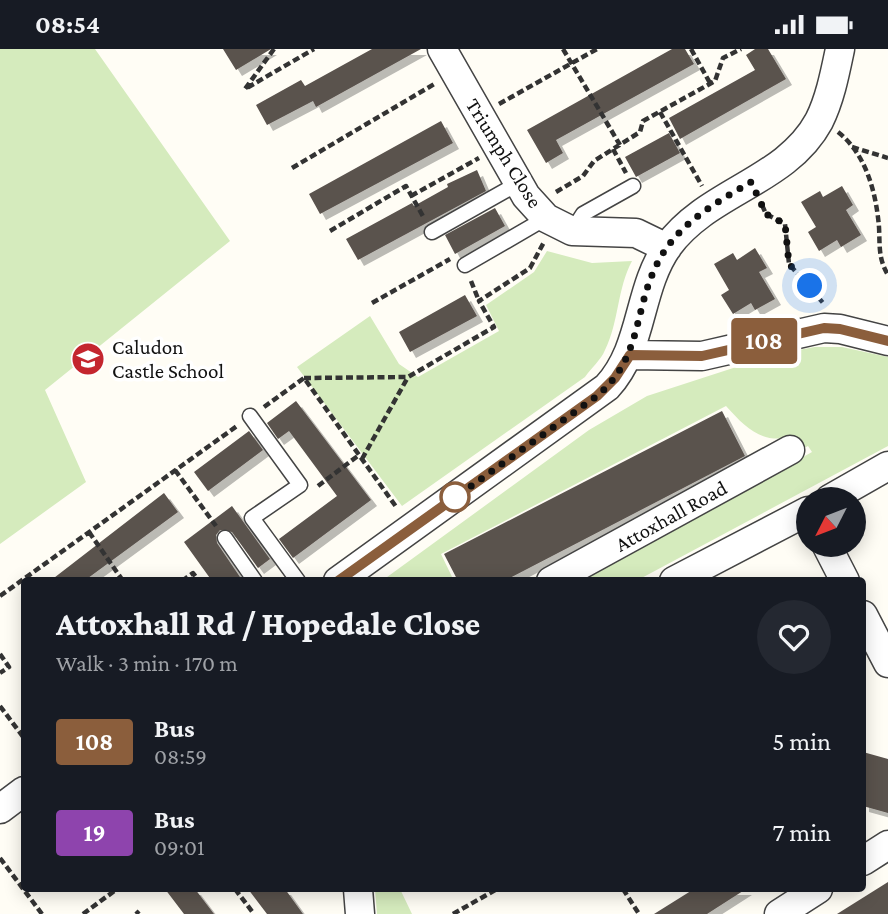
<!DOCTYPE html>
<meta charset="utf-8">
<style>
body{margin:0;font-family:"Crimson Pro",serif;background:#242831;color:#f1f3f6;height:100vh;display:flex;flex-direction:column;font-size:26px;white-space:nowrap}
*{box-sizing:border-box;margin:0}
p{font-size:23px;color:#9ea1a6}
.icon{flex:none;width:38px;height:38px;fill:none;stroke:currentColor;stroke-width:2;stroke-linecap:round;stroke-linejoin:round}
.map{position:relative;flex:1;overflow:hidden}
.details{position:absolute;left:21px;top:528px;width:845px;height:315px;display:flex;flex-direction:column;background:#171b24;border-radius:7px;box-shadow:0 4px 18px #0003}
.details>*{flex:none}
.badge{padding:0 14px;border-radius:5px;font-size:24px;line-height:46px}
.needle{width:46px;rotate:228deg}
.fabs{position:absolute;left:796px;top:438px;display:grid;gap:14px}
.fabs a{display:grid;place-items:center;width:70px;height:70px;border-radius:50%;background:#171b24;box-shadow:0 4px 18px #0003;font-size:35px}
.you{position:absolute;width:35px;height:35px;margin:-18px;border:5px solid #fff;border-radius:50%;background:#1a73e8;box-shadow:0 0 0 10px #1a73e833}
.map>.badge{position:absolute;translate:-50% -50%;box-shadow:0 0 0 4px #fff}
.round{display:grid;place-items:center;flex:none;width:74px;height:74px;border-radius:37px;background:#242831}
.headline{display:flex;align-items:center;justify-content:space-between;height:119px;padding:0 35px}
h1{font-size:33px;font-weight:800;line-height:52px}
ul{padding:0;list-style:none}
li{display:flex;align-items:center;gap:21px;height:91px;padding:0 35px}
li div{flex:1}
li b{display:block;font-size:26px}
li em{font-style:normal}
li .badge{min-width:77px;font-weight:700;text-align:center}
.status{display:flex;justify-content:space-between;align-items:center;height:49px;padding:0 35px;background:#171b24;direction:ltr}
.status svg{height:19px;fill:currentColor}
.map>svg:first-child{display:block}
.green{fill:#d5ebbd}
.building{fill:#5a524d;filter:url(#shadow)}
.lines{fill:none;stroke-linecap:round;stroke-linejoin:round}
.service-casing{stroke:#444;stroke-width:17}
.minor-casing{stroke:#444;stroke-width:31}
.path{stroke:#333;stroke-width:4.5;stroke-dasharray:7 3.5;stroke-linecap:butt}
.service{stroke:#fff;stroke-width:14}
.minor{stroke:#fff;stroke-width:28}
.line-casing{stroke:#fff;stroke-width:16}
.line{stroke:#8b5e3c;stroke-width:10}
.walk{stroke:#111;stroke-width:7;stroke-dasharray:0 12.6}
.stop-dot{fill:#fff;stroke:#8b5e3c;stroke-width:3.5}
.labels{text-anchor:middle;stroke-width:7;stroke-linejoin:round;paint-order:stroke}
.street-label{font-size:21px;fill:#111;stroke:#fff}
.poi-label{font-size:21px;fill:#111;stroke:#fff;text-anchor:start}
</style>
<div class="status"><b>08:54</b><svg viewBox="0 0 49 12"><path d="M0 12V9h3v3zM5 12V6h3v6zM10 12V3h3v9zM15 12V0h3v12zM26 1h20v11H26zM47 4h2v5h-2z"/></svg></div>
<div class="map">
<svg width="888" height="865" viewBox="0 0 888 865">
<defs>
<filter id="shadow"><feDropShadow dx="6" dy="6" stdDeviation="0" flood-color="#0004"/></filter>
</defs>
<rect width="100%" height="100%" fill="#fffdf5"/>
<path class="green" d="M0,0h95l135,192 -185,149 41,92 -86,62z
M547,202l45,12 40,-2c-15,28 -13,61 -27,89 -4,10 -14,18 -20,27l-183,129 -105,-139 73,-51 29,48 19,13 81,-46 -13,-26 48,-33z
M815,298h27l46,10v89l-252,135h-54l230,-129 -4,-6 -10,5 -7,-14c-30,7 -46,-10 -65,-31l-285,148 13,27 -71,-1 206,-150 58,-34 129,-42z
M375,840h25l12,25h-35z"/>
<path class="building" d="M223,0h48l-35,21z
M372,0h49l-105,58 -3,-6 -46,24 -11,-20 45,-25 4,6z
M672,0h13l9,15 -138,76 7,13 -17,10 -19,-33z
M755,0h13l18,30 -106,60 -11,-21 86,-48 -9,-15z
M441,72l12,22 -133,71 -11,-20z
M669,84l11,20 -44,24 -11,-20z
M477,121l9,21 -128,69 -12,-21 66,-36 2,3 34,-19 -1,-3z
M842,137l11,19 -7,5 15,25 -20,12 -4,-7 -18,11 -11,-19 8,-5 -15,-25 19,-11 3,6z
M495,159l10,18 -50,28 -10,-19z
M755,199l12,20 -8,4 16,27 -20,11 -4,-7 -18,11 -12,-19 8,-5 -15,-26 19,-11 4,7z
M465,246l12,21 -67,36 -11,-20z
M296,352l75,99 -78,58 -14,-19 58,-43 -48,-65 -11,8 -11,-16z
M722,362l23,45 -241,125h-46l-14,-27z
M249,382l14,19 -55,41 -14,-19z
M164,444l14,19 -94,69h-34z
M232,457l38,53 -12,9 -26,-36 -12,-2 -4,5 1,8 25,37 -30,1 -28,-39z
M863,703l25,7v54l-25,-7z
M888,833v32h-51z
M165,840h30l19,25h-30z
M248,840h37l18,25h-36z
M694,840h52l-39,25h-53z"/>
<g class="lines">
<defs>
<path id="service" d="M572,182l11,-17 50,-28
M432,183l87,-49
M465,216l81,-47
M250,367l50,69 -48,33 46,63
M225,489l30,43"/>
<path id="minor" d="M442,0l84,147 20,22 26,13 64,2 31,15
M630,306l72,1 122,-28 16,1 48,12
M830,450l58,-33
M826,495l19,37
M338,532l269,-194c37,-40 30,-97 61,-141 40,-55 118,-64 151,-125 11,-22 16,-48 21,-72
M551,532l239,-131
M674,532l134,-70
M863,566l25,48
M0,760l24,-18
M863,812l25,-16
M358,840l2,25
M779,865l39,-25"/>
</defs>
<use href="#service" class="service-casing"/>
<use href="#minor" class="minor-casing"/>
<path class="path" d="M274,0l-29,40 69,-40
M563,0l57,96
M691,0l19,34
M499,55l98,-55
M660,63l42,74
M838,83c28,22 38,60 41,95 1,19 -1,31 9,48
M852,98l36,11
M613,100l13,24
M292,119l144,-85
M556,143l27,-16 11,-15 46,-29 3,-11 72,-40 8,-23 18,-9
M411,147l68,-38
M762,156l4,9 19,10 4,40 35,40
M330,182l76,-45 18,32
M471,232l8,20
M372,254l78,-44
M304,329l104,-1 86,-50 -15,-26 51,-33 14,-26
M264,358l40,-29 93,130
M362,410l46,-82
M175,421l41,56
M318,437l41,-31
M89,483l34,49
M182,532l11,-8 6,8
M512,532h5
M0,547l237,-170
M0,605l9,13 -9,6
M0,657l24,32
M0,809l42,56
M235,840l19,25
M623,840l16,25
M136,862l3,3
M83,865l34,-25
M453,865l44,-25"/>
<use href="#service" class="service"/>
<use href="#minor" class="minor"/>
</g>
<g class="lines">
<defs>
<path id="line" d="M338,532l259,-185 18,-18 15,-23 72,1 122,-28 16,1 48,12"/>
</defs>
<use href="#line" class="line-casing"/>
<use href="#line" class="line"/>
<path class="walk" d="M455,448l-2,2 144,-103c46,-39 36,-86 61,-134 20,-39 58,-59 93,-80l15,32 19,10 4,40 21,22"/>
</g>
<defs>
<symbol id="school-disc" viewBox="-11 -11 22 22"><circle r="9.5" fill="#c4262e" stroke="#fff"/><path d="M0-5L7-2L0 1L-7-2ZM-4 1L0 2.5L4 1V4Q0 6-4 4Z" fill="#fff"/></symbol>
</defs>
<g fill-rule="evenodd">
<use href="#school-disc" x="69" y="291" width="38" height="38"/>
</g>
<circle class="stop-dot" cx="455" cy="448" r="14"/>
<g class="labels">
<g class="street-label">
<text transform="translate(504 104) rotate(58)" y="7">Triumph Close</text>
<text transform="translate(671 467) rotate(-29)" y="7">Attoxhall Road</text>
</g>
<g class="poi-label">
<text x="112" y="305">Caludon<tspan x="112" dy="24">Castle School</tspan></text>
</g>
</g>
</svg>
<div class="fabs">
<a><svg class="needle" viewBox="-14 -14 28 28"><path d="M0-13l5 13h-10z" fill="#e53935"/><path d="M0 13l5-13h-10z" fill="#9ea1a6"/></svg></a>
</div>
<div class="you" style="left:810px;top:237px"></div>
<b class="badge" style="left:764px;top:292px;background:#8b5e3c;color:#fff">108</b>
<section class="details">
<div class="headline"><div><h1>Attoxhall Rd / Hopedale Close</h1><p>Walk · 3 min · 170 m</p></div><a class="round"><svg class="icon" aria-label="heart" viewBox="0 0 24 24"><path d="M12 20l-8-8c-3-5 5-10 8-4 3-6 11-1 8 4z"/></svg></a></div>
<ul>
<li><span class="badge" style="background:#8b5e3c;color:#fff">108</span><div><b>Bus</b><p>08:59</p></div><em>5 min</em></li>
<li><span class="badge" style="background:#8e44ad;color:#fff">19</span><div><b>Bus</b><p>09:01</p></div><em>7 min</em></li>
</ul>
</section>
</div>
